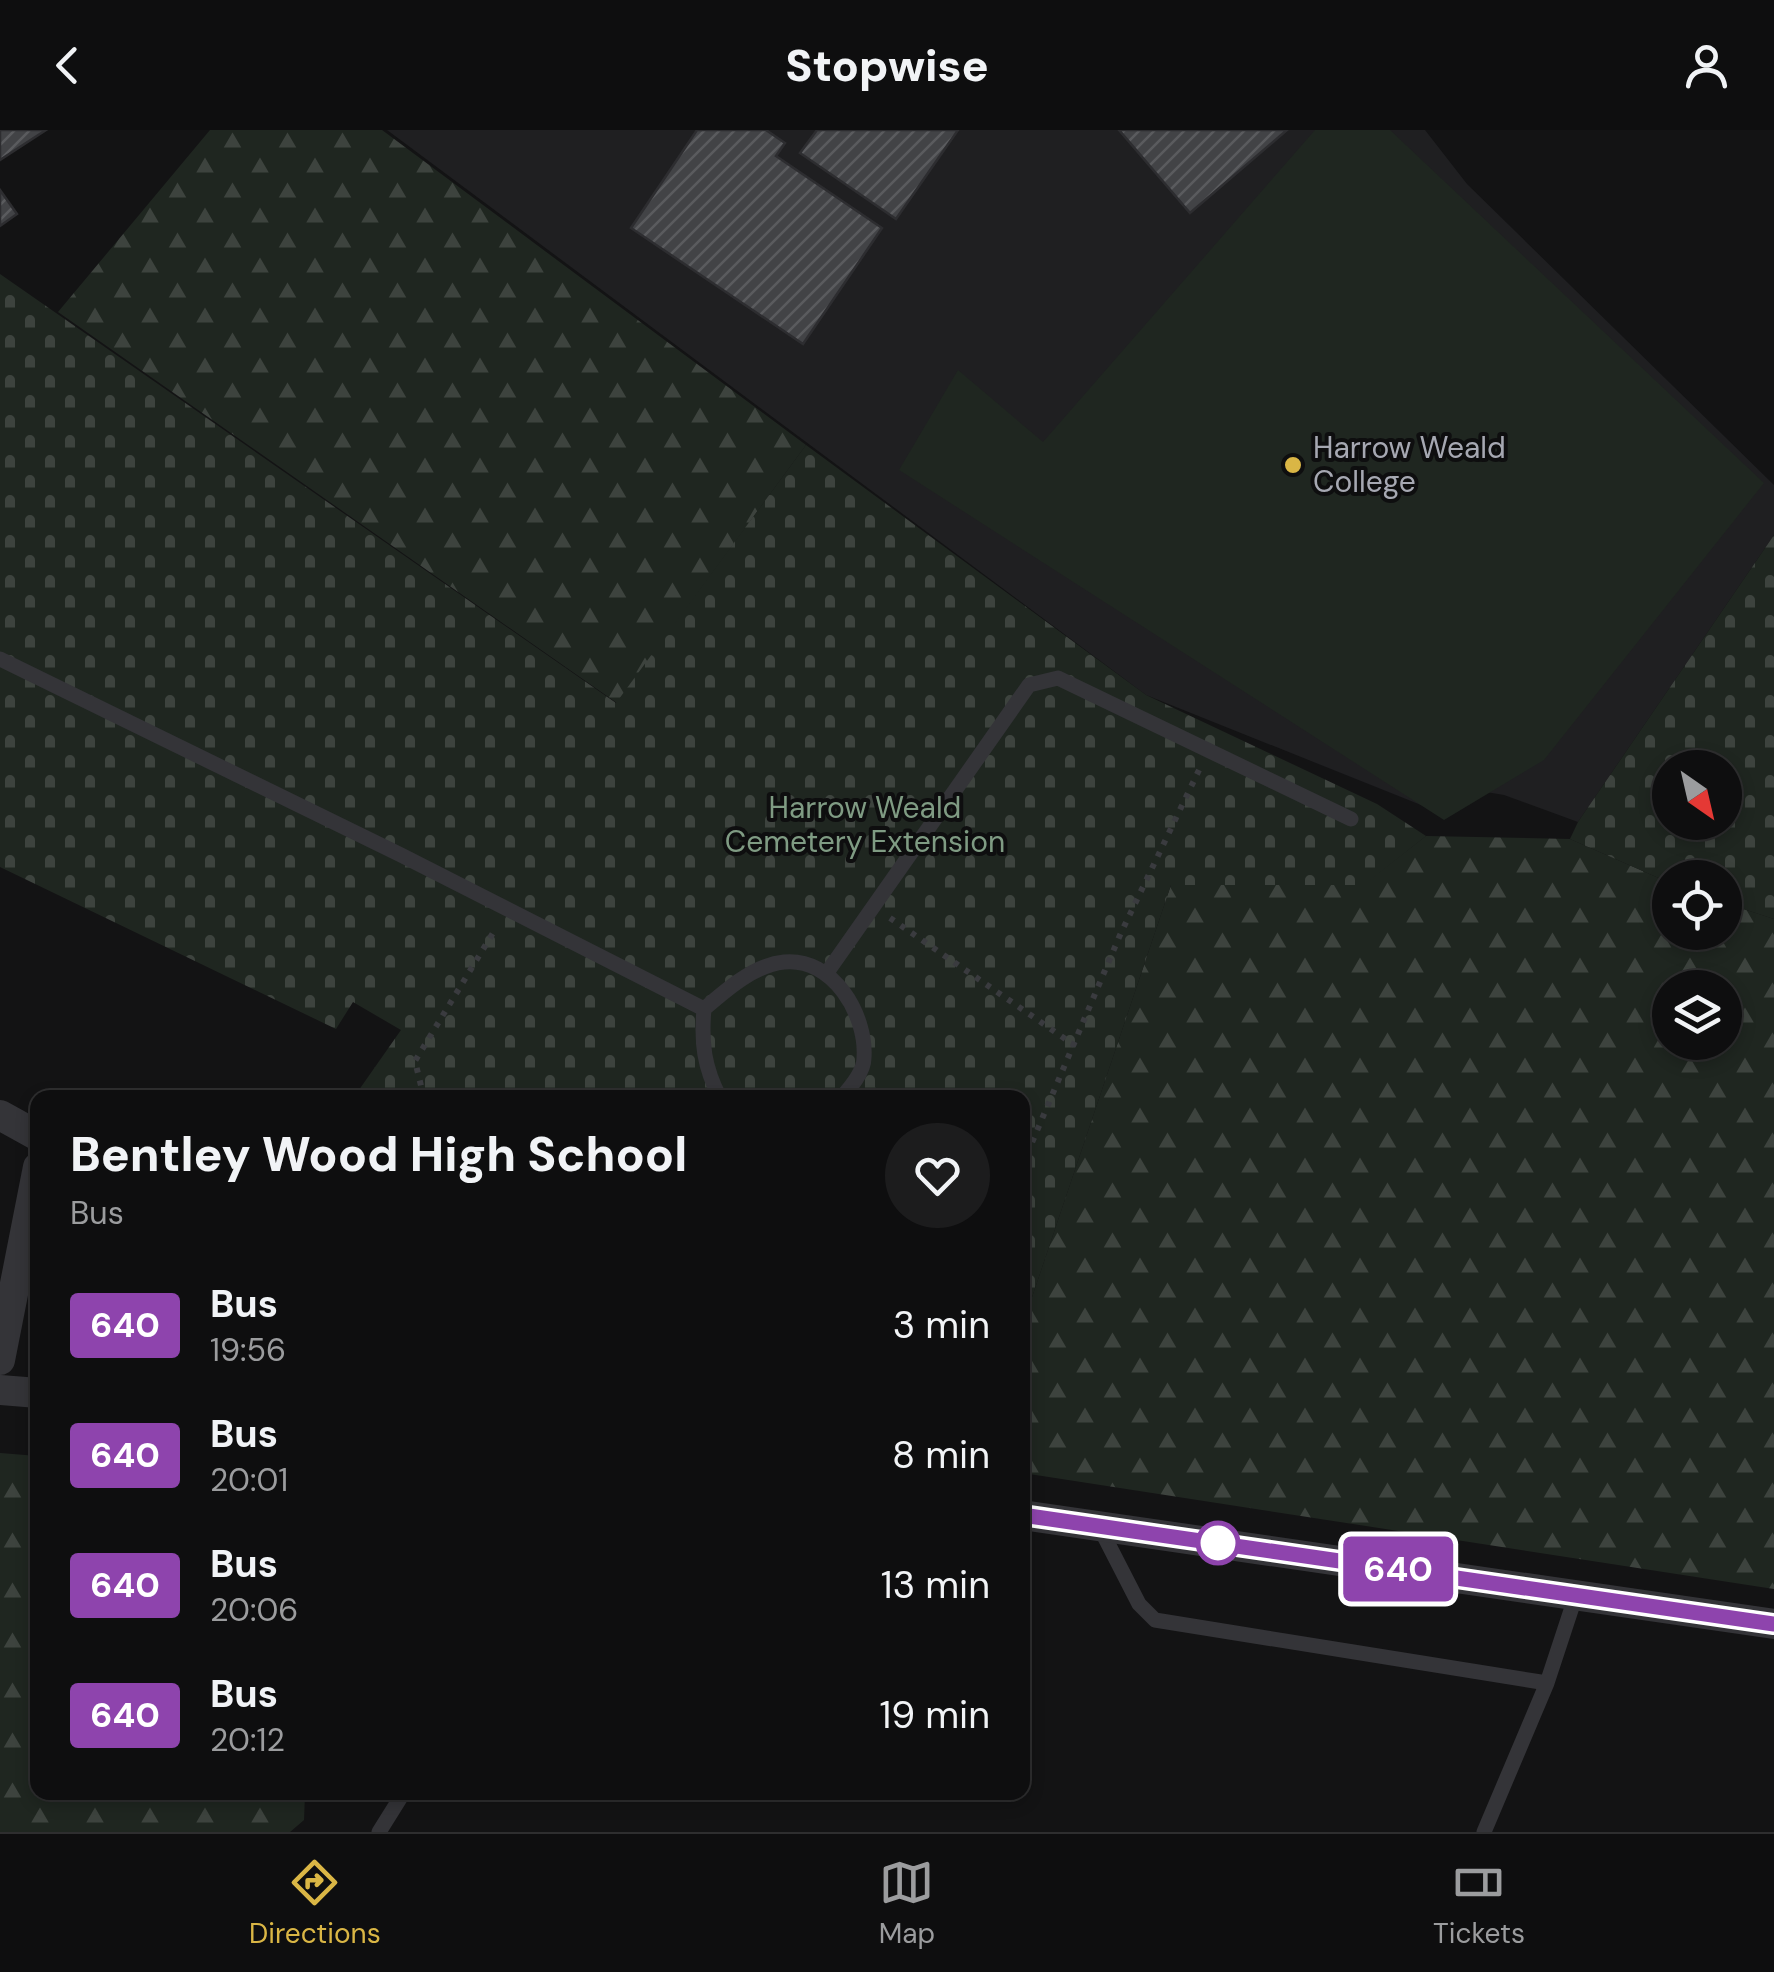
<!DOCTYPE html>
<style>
body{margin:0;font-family:"DM Sans",sans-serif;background:#1c1c1d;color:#f1f3f6;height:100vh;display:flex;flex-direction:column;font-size:38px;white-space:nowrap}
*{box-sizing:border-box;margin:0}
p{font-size:32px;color:#9b9c9e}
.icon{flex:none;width:55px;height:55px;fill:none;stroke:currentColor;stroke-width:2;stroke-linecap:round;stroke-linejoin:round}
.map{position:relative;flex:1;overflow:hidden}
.drawer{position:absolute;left:30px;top:960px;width:1000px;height:710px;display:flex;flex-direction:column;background:#0e0e0f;border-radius:20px;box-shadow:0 5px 15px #0003,0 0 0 2px #2e2e2f}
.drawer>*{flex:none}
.badge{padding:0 20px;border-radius:8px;font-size:35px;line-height:65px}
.needle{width:65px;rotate:146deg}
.buttons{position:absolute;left:1652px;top:620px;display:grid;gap:20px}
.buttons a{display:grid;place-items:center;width:90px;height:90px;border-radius:50%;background:#0e0e0f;box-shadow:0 5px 15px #0003,0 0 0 2px #2e2e2f;font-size:50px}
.map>.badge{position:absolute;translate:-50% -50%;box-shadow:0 0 0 5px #fff}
.round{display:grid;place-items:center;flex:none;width:105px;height:105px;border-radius:52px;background:#1c1c1d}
.summary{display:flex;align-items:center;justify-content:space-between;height:170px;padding:0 40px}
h1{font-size:48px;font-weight:800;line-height:75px}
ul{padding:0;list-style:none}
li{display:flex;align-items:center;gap:30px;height:130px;padding:0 40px}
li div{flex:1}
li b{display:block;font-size:38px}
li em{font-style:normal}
li .badge{min-width:110px;font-weight:700;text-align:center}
header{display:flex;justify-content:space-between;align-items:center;height:130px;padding:0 40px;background:#0e0e0f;font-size:45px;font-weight:800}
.tabs{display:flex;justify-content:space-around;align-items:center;height:140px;border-top:2px solid #2e2e2f;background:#0e0e0f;font-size:28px;color:#9b9c9e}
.tabs a{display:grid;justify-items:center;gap:5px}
.tabs .on{color:#dab645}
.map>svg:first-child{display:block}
.built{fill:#1f1f21}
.green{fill:#1f2620}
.forest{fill:url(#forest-firs);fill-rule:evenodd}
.cemetery{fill:url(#cemetery-stones);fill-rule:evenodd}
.building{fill:url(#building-hatch);stroke:#2d2d30;stroke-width:2.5}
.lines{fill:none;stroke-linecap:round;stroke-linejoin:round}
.path{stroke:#3a3b3f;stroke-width:6;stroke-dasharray:5 8;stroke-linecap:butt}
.lane{stroke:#343438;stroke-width:15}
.street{stroke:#343438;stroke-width:30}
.line-casing{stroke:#fff;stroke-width:22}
.line{stroke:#8e44ad;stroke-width:15}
.poi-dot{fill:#dab645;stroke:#0e0e0f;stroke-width:4}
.stop-dot{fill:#fff;stroke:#8e44ad;stroke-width:5}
.labels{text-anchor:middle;stroke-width:8;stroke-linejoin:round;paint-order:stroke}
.poi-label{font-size:30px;fill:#a6a8b2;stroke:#0e0e0f;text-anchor:start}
.park-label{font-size:30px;fill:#7f9b83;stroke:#0e0e0f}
</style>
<header><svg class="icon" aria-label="back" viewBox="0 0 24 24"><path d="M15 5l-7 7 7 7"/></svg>Stopwise<svg class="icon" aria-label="person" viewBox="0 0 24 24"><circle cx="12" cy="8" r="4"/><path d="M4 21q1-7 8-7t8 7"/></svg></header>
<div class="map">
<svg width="1774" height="1702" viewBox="0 0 1774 1702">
<defs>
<pattern id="forest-firs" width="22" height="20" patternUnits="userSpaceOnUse" patternTransform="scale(2.5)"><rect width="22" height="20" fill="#1f2620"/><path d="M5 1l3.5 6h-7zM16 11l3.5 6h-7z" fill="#3d433e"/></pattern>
<pattern id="cemetery-stones" width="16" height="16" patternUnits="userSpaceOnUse" patternTransform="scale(2.5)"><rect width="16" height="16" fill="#1f2620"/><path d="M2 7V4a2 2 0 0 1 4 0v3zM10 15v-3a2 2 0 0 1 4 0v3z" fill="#3d433e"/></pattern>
<pattern id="building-hatch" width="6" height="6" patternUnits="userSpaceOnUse" patternTransform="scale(2.5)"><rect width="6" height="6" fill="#424346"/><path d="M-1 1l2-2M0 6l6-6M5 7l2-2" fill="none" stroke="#5a5b5e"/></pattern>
</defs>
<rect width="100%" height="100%" fill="#131314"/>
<path class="built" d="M387,0h1038l42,54 307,301v50l-196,287 -74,-27 -24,-4 -44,20 -290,-116z"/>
<path class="green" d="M1315,0h75l374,353 -220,277 -100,60 -545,-350 59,-100 85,72z"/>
<path class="forest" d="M210,0h172l424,315 -189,258 -559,-391z
M1426,706l144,3 100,44v49h55v-29l49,16v670l-751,-116v-149l148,-439h192zM1670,858h55v54h-55z
M0,1323l37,3 1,336 267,1 -1,27 -14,12h-290z"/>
<path class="cemetery" d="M0,144l616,429 190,-258 340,250 231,109 49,32 -62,49h-193l-148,439 -1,-226 -668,-1 47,-67 -48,-28 -17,27 -336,-162z
M1774,405v384l-49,-16v-25h-55v5l-100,-44 8,-17zM1670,638h55v54h-55z"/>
<path class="building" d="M0,0h46l-46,30z
M697,0h69l19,13 -9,13 106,72 -79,116 -172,-116z
M817,0h141l-62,89 -96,-66z
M1119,0h168l-97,83z
M0,60l17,24 -17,12z"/>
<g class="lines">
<path class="path" d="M890,788l184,127
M874,960l13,8
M424,968l-9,-37 81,-133
M1022,1036l98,-231 79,-165"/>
<path class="lane" d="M0,529l401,196 303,154
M826,844l203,-289 29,-7 293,141
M720,968c-16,-31 -19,-55 -16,-89 22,-19 50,-44 80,-47 49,-5 83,53 80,96 0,14 -14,30 -23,40
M1100,1398l39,76 16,16 392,63
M379,1702l25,-40
M1484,1702l63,-149 29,-88"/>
<path class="street" d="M0,985l38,21
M0,1230l38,-193
M0,1260l38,3
M1022,1385l752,109"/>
</g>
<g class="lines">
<defs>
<path id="line" d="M1022,1385l752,109"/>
</defs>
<use href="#line" class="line-casing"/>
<use href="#line" class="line"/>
</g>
<circle class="poi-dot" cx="1293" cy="335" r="10"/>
<circle class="stop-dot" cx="1218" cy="1413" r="20"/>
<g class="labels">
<g class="poi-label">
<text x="1313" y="328">Harrow Weald<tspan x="1313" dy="34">College</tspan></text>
</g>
<g class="park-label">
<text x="865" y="688">Harrow Weald<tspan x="865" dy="34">Cemetery Extension</tspan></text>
</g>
</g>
</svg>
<div class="buttons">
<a><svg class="needle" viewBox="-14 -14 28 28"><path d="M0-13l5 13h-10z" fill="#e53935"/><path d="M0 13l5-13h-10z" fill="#9b9c9e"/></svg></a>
<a><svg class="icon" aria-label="locate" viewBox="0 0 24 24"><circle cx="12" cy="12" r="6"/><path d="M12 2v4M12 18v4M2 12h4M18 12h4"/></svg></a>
<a><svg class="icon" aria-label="layers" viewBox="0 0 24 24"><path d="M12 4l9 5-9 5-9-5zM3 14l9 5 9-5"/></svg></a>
</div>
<b class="badge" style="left:1398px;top:1439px;background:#8e44ad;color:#fff">640</b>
<section class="drawer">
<div class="summary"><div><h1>Bentley Wood High School</h1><p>Bus</p></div><a class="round"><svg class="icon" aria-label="heart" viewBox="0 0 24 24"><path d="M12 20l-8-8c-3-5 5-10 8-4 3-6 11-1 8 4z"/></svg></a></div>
<ul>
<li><span class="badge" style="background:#8e44ad;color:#fff">640</span><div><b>Bus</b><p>19:56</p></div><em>3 min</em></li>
<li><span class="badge" style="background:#8e44ad;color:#fff">640</span><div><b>Bus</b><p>20:01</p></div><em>8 min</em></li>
<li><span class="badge" style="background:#8e44ad;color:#fff">640</span><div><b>Bus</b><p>20:06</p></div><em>13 min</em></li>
<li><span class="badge" style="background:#8e44ad;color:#fff">640</span><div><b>Bus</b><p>20:12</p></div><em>19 min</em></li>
</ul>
</section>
</div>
<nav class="tabs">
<a class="on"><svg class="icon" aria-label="directions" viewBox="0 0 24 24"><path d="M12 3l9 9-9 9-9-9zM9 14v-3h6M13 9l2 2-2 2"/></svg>Directions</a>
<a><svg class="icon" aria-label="map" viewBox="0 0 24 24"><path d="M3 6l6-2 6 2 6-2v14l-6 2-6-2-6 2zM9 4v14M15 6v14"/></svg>Map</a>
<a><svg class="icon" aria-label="tickets" viewBox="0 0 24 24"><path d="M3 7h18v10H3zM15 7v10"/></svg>Tickets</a>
</nav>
